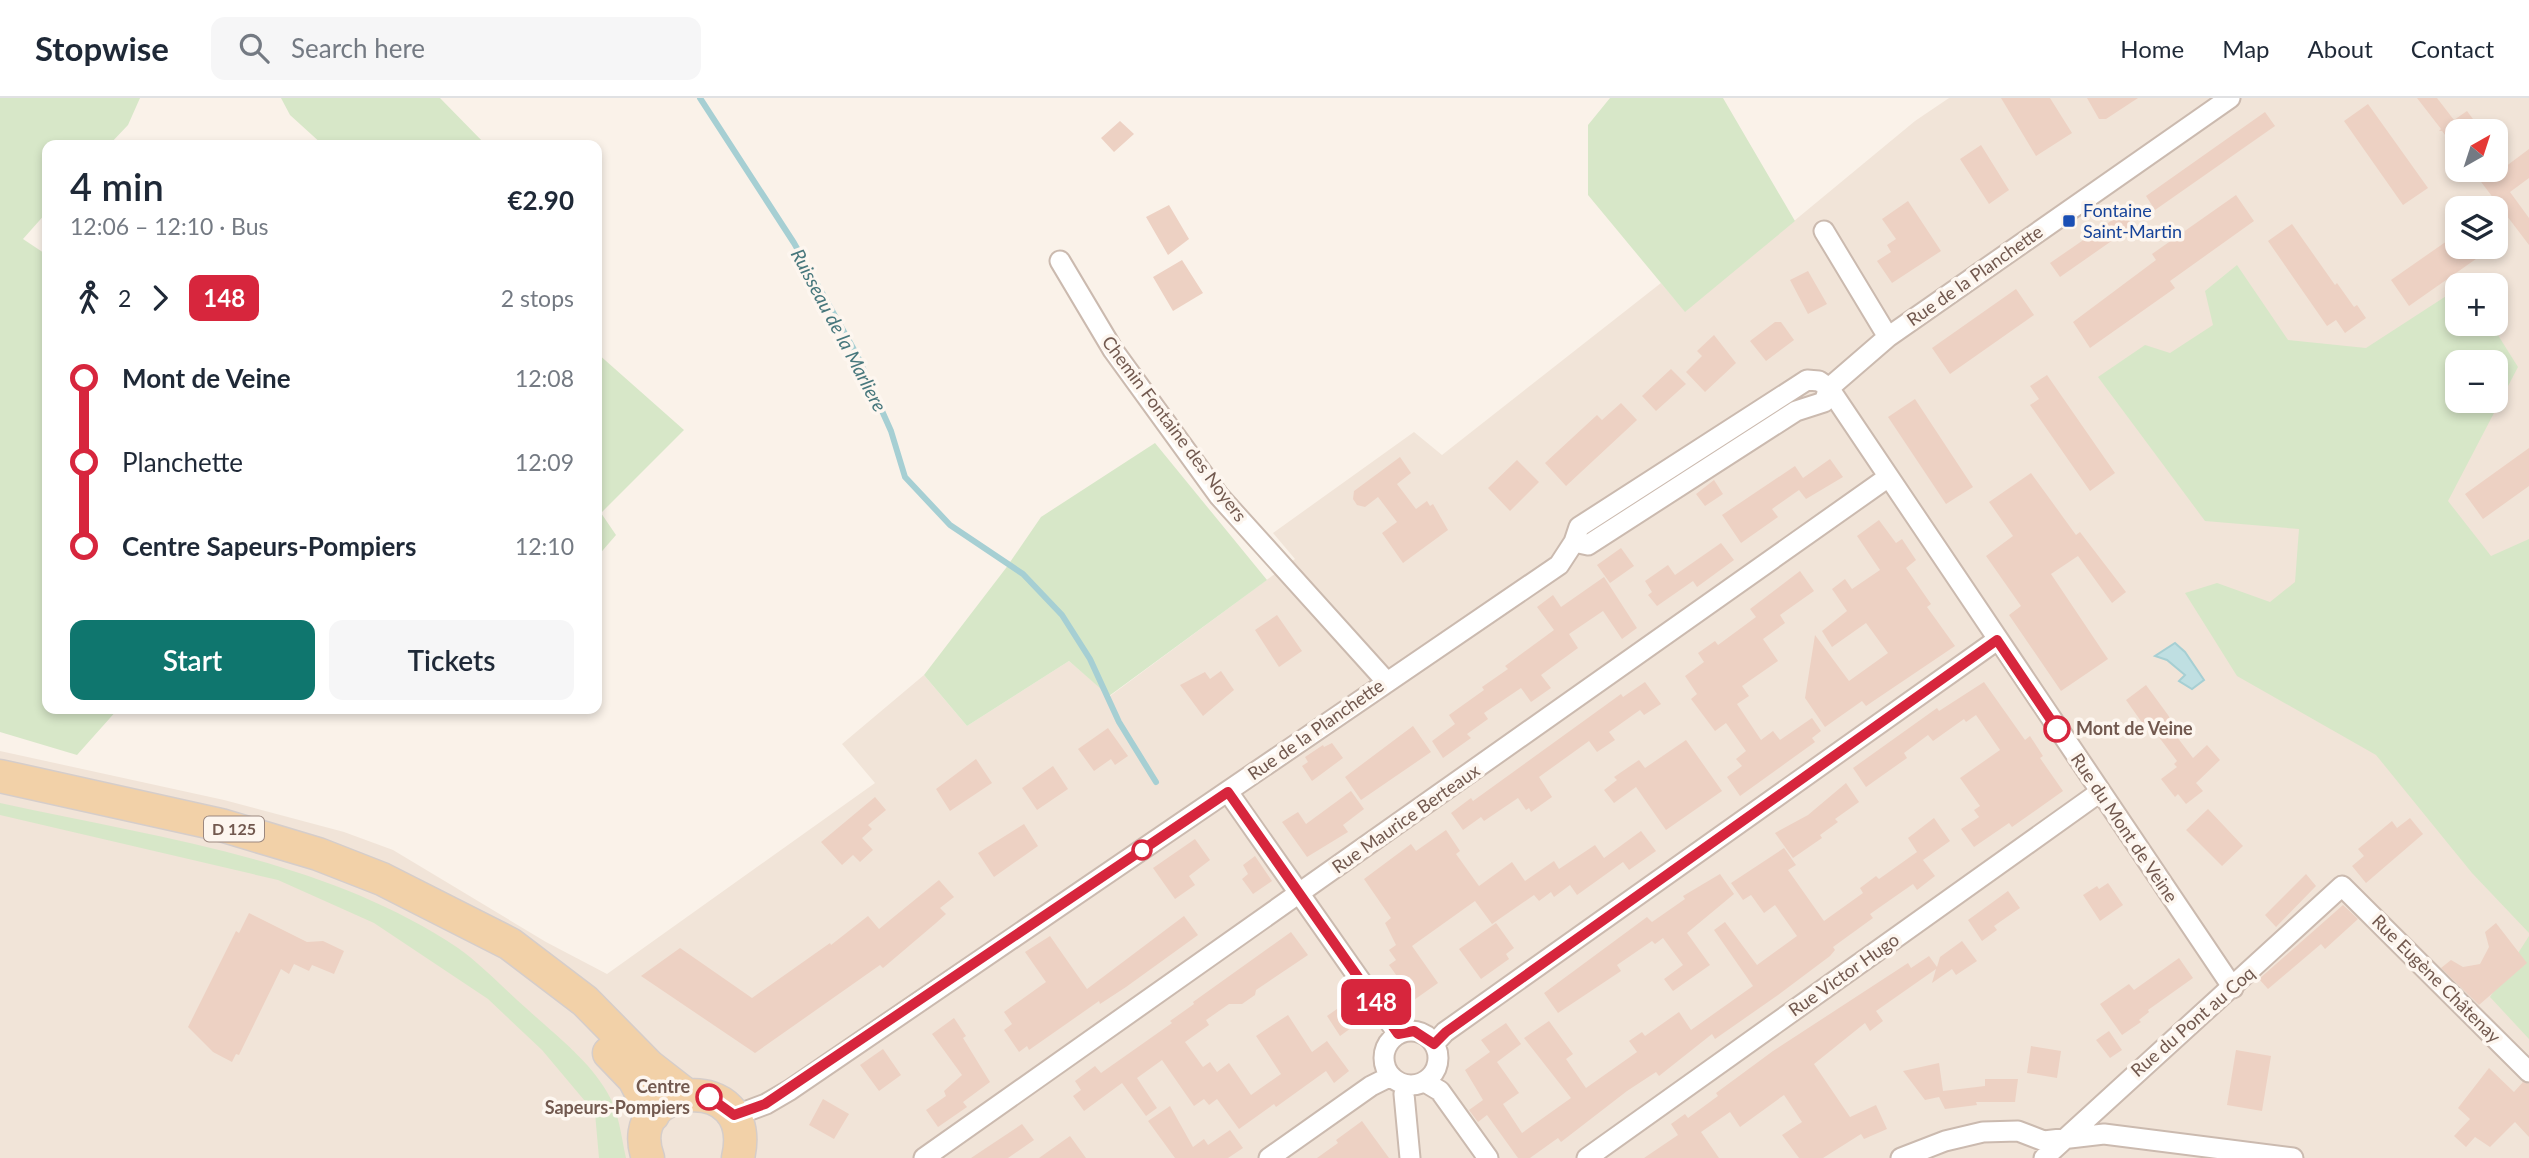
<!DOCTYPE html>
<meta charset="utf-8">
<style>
body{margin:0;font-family:Lato,sans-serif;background:#f6f6f7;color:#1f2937;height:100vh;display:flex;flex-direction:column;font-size:26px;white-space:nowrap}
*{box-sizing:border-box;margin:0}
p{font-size:23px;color:#747a83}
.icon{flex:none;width:38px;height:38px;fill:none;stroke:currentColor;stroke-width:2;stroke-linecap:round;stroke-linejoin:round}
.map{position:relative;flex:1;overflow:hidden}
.sheet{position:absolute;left:42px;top:42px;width:560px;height:574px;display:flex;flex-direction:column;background:#fff;border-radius:14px;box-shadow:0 4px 10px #0003}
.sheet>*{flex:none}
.badge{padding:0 14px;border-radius:10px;font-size:24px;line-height:46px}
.needle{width:46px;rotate:39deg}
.fabs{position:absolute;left:2445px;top:21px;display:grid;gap:14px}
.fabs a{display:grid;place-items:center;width:63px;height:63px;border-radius:14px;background:#fff;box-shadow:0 4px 10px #0003;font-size:35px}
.map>.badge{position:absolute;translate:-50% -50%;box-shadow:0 0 0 4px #fff}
.legs{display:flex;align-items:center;gap:10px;height:77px;padding:0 28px;font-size:23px}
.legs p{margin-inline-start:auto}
.head{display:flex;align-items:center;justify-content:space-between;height:119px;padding:0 28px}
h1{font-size:38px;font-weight:600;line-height:52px}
.cta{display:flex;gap:14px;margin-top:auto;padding:14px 28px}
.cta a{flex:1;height:80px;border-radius:14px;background:#0f766e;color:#fff;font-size:28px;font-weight:600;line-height:80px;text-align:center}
.cta a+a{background:#f6f6f7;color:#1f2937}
ul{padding:0 28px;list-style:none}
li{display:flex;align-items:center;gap:24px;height:84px;font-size:26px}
li i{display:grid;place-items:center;width:10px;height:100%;margin:0 9px;background:currentColor}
li i::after{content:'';width:18px;height:18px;margin:-9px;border:5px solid;border-radius:50%;background:#fff}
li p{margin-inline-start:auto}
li:first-child i{background:linear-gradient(#0000 50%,currentColor 0)}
li:last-child i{background:linear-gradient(currentColor 50%,#0000 0)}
header{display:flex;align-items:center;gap:42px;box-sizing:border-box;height:98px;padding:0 35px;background:#fff;border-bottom:2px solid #e0e1e3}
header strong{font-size:33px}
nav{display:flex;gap:38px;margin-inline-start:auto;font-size:24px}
.search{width:490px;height:63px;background:#f6f6f7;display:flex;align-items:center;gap:18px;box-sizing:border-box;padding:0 24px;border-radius:14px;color:#747a83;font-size:26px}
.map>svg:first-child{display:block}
.residential{fill:#f1e4d8;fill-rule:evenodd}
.green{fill:#d7e7c8;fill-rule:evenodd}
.water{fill:#bfdfe2;stroke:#a6cfd3;stroke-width:2}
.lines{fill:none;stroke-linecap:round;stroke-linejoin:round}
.stream{stroke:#a6cfd3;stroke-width:6}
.building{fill:#edd1c3}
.street-casing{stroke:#cbbaaf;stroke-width:23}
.primary-casing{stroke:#d5cdca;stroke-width:35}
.street{stroke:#fff;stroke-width:19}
.primary{stroke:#f2d1a8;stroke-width:32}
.line-1-casing{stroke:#fff;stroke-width:16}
.line-1{stroke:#d7263d;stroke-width:10}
.transit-dot{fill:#1a4fb4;stroke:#fdf6ef;stroke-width:2.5}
.stop-1-dot{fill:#fff;stroke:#d7263d;stroke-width:3.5}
.labels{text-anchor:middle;stroke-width:7;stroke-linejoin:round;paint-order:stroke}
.shield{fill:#fdf6ef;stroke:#9c887f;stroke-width:2}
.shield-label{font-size:16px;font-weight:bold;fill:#72594f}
.transit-label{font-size:18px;fill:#164399;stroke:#fdf6ef;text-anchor:start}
.street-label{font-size:18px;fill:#72594f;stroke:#fdf6ef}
.stop-label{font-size:18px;font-weight:bold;fill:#72594f;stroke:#fdf6ef;text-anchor:start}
.water-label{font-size:19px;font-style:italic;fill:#47777c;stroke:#fdf6ef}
</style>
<header>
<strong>Stopwise</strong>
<div class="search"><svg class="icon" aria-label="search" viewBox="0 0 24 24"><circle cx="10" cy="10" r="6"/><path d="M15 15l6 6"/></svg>Search here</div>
<nav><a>Home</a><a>Map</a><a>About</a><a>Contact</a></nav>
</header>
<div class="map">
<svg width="2529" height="1060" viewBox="0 0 2529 1060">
<rect width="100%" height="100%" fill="#faf2e9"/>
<path class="residential" d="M1949,0h580v1060h-2529v-407l224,49 120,32 49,18 153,92 61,32 268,-191 -33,-39 82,-69 43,51 102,-65 41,35 185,-137 -22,-26 141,-101 28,23 219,-172 24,28 230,-190zM2457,33h39v39h-39zM2457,110h39v39h-39zM2457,187h39v39h-39zM2457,264h39v39h-39z"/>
<path class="green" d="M0,0h140l-12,27 -19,20h-62v67l-24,27 24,16v454h71l-41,46 -77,-23z
M281,0h159l46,47h-163l-33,-30z
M1610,0h113l72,123 -110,91 -97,-117v-70z
M2237,167l51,75 78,8 91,-59v35h34l27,43 -70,134 43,55 38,-17v394l-57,-60 -96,-118 -139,-79 -52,-83 32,-10 53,19 25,-20 4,-53 -94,-8 -107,-144 47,-32 25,8 43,-28 -8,-34zM2496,264v39h-39v-39z
M597,255l87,77 -83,83 15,22 -19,22z
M1155,345l112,137 -158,116 -40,-35 -102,65 -43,-51 82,-107 35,-51z
M0,705c154,34 324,55 458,145 24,17 46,41 68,60 27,25 62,51 81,84 12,19 14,44 19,66h-27l-4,-45 -53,-63 -54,-51 -114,-76 -96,-43 -278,-65z
M2529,838v103l-39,-42z"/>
<path class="water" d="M2175,545l10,9 19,28 -12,9 -13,-8 6,-6 -18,-15 -12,-4z"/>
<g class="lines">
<path class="stream" d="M700,0l94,145 63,112 34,76 14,46 45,48 73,49 39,41 28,44 29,63 37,60"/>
</g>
<path class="building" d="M2001,0h49l22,35 -36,23z
M2087,0h51l-32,21h-7z
M2417,0h20l17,22 13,-9 15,20h-25v19l-15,-19h-3l2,-2z
M2368,6l60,84 -25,17 -59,-84z
M2265,14l10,14 -120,84 -9,-14z
M1120,23l14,13 -20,18 -13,-14z
M1981,47l28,45 -20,14 -29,-45z
M2529,51v29l-19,14 19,26v27l-57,-75h29z
M2236,97l18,26 -84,60 5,7 -85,60 -17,-26 83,-62 -4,-6z
M1908,103l33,50 -49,32 -15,-22 14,-9 -4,-7 9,-6 -14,-20z
M1169,107l20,34 -21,16 -22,-38z
M2124,114l9,14 -73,51 -10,-14z
M2292,126l43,61 2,-2 17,24 3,-2 9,13 -21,15 -9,-13 -9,6 -59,-85z
M2457,136v13h36l-84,59 -18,-26z
M1182,162l21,33 -30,18 -20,-34z
M1808,173l19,33 -19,10 -18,-34z
M2016,191l18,26 -84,59 -18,-26z
M1775,224h6l13,18 -28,21 -16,-20z
M1714,237l22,28 -31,29 -19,-20 16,-16 -5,-5z
M1671,271l15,15 -30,27 -14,-15z
M2047,277l68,98 -25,18 -60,-86 9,-6 -9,-13z
M1915,301l58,88 -27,17 -58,-87z
M1621,305l16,17 -71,66 -21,-23 52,-48 5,5z
M2529,350v38l-46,33 -18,-25z
M1400,359l11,16 -14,11 19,25 11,-8 3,5 3,-2 15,26 -45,33 -21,-30 15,-11 -19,-25 -13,10 -8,-2 -4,-6 1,-8z
M1830,361l13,18 -37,22 -7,-9 -27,19 6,8 -37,26 -19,-28 73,-49 8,12z
M1517,362l22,22 -29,29 -22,-23z
M2031,375l45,62 4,-3 46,60 -14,11 -34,-47 -27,18 57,85 -47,32 -52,-76 12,-9 -35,-50 27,-20 -24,-34z
M1714,382l9,14 -18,12 -9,-12z
M1879,422l17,23 6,-4 14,21 -10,8 25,36 -4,3 28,39 -89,60 -4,-5 -37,26 -20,-29 10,-63 34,46 39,-28 -22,-30 -34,24 -10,-16 25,-20 -15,-22 13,-10 7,10 28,-19 -23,-34z
M1721,445l13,17 -37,27 -4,-6 -36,25 -9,-11 4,-3 -7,-11 23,-16 7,10z
M1621,450l13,18 -24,17 -13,-18z
M1800,473l14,20 -34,24 5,8 -22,16 15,22 -36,25 7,10 -12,8 24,36 12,-9 7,9 32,-22 9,13 -9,7 3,4 -75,54 -13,-19 15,-11 -6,-7 10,-8 -20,-28 -11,8 -24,-32 6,-5 -12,-18 19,-14 -6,-9 17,-12 3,4 38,-28 -6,-8z
M1604,479l33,51 -15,11 -19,-28 -34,23 9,14 -37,27 10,13 -20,14 -10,-14 -37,25 4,6 -21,15 4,4 -28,20 -11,-17 23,-17 -6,-9 35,-25 -2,-3 26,-18 -3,-3 49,-36 -17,-23 16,-12 8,12z
M1277,517l25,36 -23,16 -24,-37z
M1221,573l13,19 -31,26 -23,-31 25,-13 5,7z
M1645,584l16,22 -17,11 -4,-5 -31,22 6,8 -18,12 -8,-11 -50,36 13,20 -21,15 -2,-4 -3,2 -8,-12 -34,23 -3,-4 -18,13 -12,-17 20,-15 2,3 148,-107 2,3z
M1984,584l41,58 5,-4 13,20 -3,2 23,33 -51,36 -3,-4 -35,24 -13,-18 18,-12 -5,-7 6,-4 -20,-28 40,-28 -24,-35 -10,7 -2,-3 -31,22 -5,-6 -24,18 3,5 -41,29 -13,-19 84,-60 2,3z
M2146,587l22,30 9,15 -3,3 19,25 14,-13 13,15 -24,23 7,8 -17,13 -8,-10 -3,3 -14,-18 16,-12 -3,-3 3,-3 -25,-33 -4,3 -22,-31z
M1413,628l18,26 -70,48 -16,-23z
M1108,630l20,28 -13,9 -4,-6 -17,12 -16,-22z
M1686,642l36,51 -56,39 -30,-43 -22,16 -10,-13 13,-10 -3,-3 25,-17 6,8z
M1332,645l11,15 -31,23 -10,-15 6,-4 -3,-5 18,-12 1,2z
M976,661l16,24 -42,28 -14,-22z
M1053,668l15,23 -31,21 -15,-22z
M1846,685l13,19 -24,17 3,3 -18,13 2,3 -29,20 -18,-25 33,-18z
M1351,693l13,18 -21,16 5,7 -41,25 -25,-35 16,-10 8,12z
M875,699l11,13 -18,15 4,4 -10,9 11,12 -13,12 -7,-7 -11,10 -21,-23z
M2208,711l35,37 -21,20 -36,-36z
M1934,720l16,23 -27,19 12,16 -18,14 -4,-6 -43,30 3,4 -40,29 2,3 -5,6 -52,39 -63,44 -3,-5 -53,42 -3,-4 -29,19 -66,51 -3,-4 -28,20h-12l-31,-43 -9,7 -9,-12 14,-10 -18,-30 25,-18 -9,-12 25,-17 15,21 -24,18 22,31 -16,11 19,29 49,-35 -47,-60 25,-17 24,33 -7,5 20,29 51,-36 -8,-11 13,-9 3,4 34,-24 12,18 62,-44 -39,-56 11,-8 32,43 40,-29 -22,-31 -11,8 -13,-18 -8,5 -12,-17 53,-35 12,17 -8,5 36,51 39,-28 -3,-5 16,-12 3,3 38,-27 -9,-14z
M2410,720l13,16 -57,49 -14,-17 12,-10 -6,-7 34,-28 5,7z
M1024,726l14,22 -44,31 -16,-24z
M1446,732l14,21 -4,3 23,32 33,-24 13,19 29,-20 5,8 36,-24 9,13 37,-27 15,20 -27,19 -6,-8 -46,33 -7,-10 -16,12 -3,-5 -12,9 -5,-6 -42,29 -17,-23 -63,45 26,37 -24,17 -25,-35 7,-5 -7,-10 7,-5 -11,-22 6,-5 -27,-39 47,-35 5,7z
M1195,741l15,21 -21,16 6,9 -20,14 -22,-31z
M1255,758l17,25 -19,13 -11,-15 6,-5 -5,-9z
M1720,776l14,20 -47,39 23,32 -37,26 -9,-12 19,-14 -20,-27 -8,6 -3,-3 -35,24 4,6 -63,42 -14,-20 103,-76 5,5 33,-23 -2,-3z
M2306,776l10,12 -40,41 -11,-12z
M939,782l15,17 -14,11 6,6 -10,9 -53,45 -3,-3 -125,88 -114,-77 39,-28 72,50 78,-55 1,2 37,-29 11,13z
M2108,785l15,22 -23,16 -17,-26 14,-9 2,3z
M2008,793l12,17 -26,18 3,4 -15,11 -14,-21z
M2343,807l15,14 -33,30 -4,-5 -53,45 -9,-10z
M249,815l58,29 16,-1 21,10 -10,23 -22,-9 -3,6 -15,-7 -5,10 -8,-5 -42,86 -3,-1 -4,8 -19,-10 -25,-25 48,-96 3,2z
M1184,818l14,19 -72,52 -26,17 -1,-3 -70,49 -2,-4 -8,6 -15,-22 8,-6 -8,-12 42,-30 -21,-30 25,-16 37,53z
M1496,825l18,25 -8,6 3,5 -28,20 -22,-30z
M2496,825l31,40 -48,42 -38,-37 10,-8 12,7 17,-3 9,-17 -4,-15z
M1291,834l17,23 -52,35 -1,5 -13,9h-13l-23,16 3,5 -24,17 18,25 7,-5 7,10 12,-9 22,32 30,-21 -25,-38 32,-21 24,37 15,-11 22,30 -15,12 -8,-12 -50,36 -2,-3 -35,25 -22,-30 -8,6 -5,-6 -10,7 -32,-46 -25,18 20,30 -11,8 -24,-33 -38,28 -11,-15 8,-6 -6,-9 20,-15 6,7 71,-50 -2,-2 24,-17 -1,-2z
M1962,843l15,20 -21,14 -4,-6 -20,14 4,-14 -60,42 7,10 -13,10 -5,-8 -51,41 36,53 26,-12 11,24 -23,10 -3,-5 -38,24h-24l-17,-23 20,-13 -18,-27 -44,32 -10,-15 -29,20 18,26h-75l34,-23 -7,-11 14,-10 3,4 30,-22 -2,-3 57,-42 135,-88 3,5 18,-12 8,11 3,-10z
M2179,860l14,20 -45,32 1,2 -10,8 2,2 -19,13 -22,-31 29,-20 5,6z
M1344,906l14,19 -18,13 -13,-20z
M954,920l12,18 -3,2 27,44 -27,20 4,5 -29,20 -12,-17 20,-14 -2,-5 18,-16 -30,-41z
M2109,933l13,19 -12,8 -14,-18z
M2031,948l30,5 -4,27 -30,-5z
M883,951l18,26 -22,16 -19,-26z
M2236,952l35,6 -9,55 -35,-6z
M1939,965l4,28 42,-5v-7h33l-3,23h-39l1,3 -32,4 -6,-12 -14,3 -22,-29z
M2489,970l25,24 9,-10 6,2v53l-14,-15 -25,25 -15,-10 -9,10 -12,-11 16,-17 -12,-11z
M823,1001l26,15 -15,25 -25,-14z
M1170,1008l23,41 11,-8 4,6 22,-15 13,18 -15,10h-53l-27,-37z
M1362,1023l27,37h-72l21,-15 -2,-3z
M1022,1026l12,16 -26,18h-37z
M1070,1038l16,22h-47z"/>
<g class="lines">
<defs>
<path id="street" d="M1824,133l64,106
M1060,163l53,89 106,146 167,185
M1574,444l14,3 208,-134 28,-9 5,-14 59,-51 342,-239
M1228,694l170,242
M1384 960a27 27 0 1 1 54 0a27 27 0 1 1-54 0Z
M1434,946l11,-12 552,-392
M1425,984l15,9 48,67
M1407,987l-3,9 6,64
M734,1018l32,-12 24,-14 769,-525 15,-23 5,-15 228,-147 12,1 10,7 404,600
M924,1060l963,-680
M1269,1060l102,-72 20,-10
M1587,1060l513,-366
M1901,1060l44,-17 38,-9 35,-1 26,10 60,-7 189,24
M2044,1060l298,-272 187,186"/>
<path id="primary" d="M0,678l221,49 97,29 64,25 128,65 75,57 64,65 36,28
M609,955l25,26 19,36
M648,1060c-28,-76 111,-91 90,0"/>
</defs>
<use href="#street" class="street-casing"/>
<use href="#primary" class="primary-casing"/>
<use href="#street" class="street"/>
<use href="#primary" class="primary"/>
</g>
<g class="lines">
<defs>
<path id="line-1" d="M709,999l25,18 31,-11 463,-312 170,242 16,-3 20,13 12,-12 551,-392 60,89"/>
</defs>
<use href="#line-1" class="line-1-casing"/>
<use href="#line-1" class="line-1"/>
</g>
<rect class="transit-dot" x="2062" y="116" width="14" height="14" rx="3.5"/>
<g class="stop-1-dot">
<circle cx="2057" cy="631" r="12"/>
<circle cx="1142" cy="752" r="9"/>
<circle cx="709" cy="999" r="12"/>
</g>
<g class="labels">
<rect class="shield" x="204" y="718.5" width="60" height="25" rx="5"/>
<g class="shield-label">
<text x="234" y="737">D 125</text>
</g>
<g class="transit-label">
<text x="2083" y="119">Fontaine<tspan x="2083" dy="21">Saint-Martin</tspan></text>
</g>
<g class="street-label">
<text transform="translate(1975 178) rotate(-35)" y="6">Rue de la Planchette</text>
<text transform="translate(1174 331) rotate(53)" y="6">Chemin Fontaine des Noyers</text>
<text transform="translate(1316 632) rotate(-35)" y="6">Rue de la Planchette</text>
<text transform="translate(1406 721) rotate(-35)" y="6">Rue Maurice Berteaux</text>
<text transform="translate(2124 730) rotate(56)" y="6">Rue du Mont de Veine</text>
<text transform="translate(1844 877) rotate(-35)" y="6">Rue Victor Hugo</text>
<text transform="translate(2436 881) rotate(45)" y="6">Rue Eugène Châtenay</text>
<text transform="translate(2193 924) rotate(-41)" y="6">Rue du Pont au Coq</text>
</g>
<g class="stop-label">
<text x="2076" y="637">Mont de Veine</text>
<text x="690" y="995" text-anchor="end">Centre<tspan x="690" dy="21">Sapeurs-Pompiers</tspan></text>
</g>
<g class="water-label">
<text transform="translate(839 232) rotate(62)" y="7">Ruisseau de la Marliere</text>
</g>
</g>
</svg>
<div class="fabs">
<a><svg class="needle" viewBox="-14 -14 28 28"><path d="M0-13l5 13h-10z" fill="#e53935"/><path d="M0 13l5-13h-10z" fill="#747a83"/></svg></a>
<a><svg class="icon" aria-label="layers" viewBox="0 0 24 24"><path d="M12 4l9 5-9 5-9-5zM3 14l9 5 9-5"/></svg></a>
<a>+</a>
<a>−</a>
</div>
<b class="badge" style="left:1376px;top:904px;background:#d7263d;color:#fff">148</b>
<section class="sheet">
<div class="head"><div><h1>4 min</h1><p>12:06 – 12:10 · Bus</p></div><b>€2.90</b></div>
<div class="legs"><svg class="icon" aria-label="walk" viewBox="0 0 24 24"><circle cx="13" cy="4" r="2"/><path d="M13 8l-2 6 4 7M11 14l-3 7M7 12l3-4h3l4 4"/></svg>2<svg class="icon" aria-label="forward" viewBox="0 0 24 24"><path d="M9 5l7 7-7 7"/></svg><b class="badge" style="background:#d7263d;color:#fff">148</b><p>2 stops</p></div>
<ul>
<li><i style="color:#d7263d"></i><b>Mont de Veine</b><p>12:08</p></li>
<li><i style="color:#d7263d"></i><span>Planchette</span><p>12:09</p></li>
<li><i style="color:#d7263d"></i><b>Centre Sapeurs-Pompiers</b><p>12:10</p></li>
</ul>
<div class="cta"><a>Start</a><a>Tickets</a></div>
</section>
</div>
